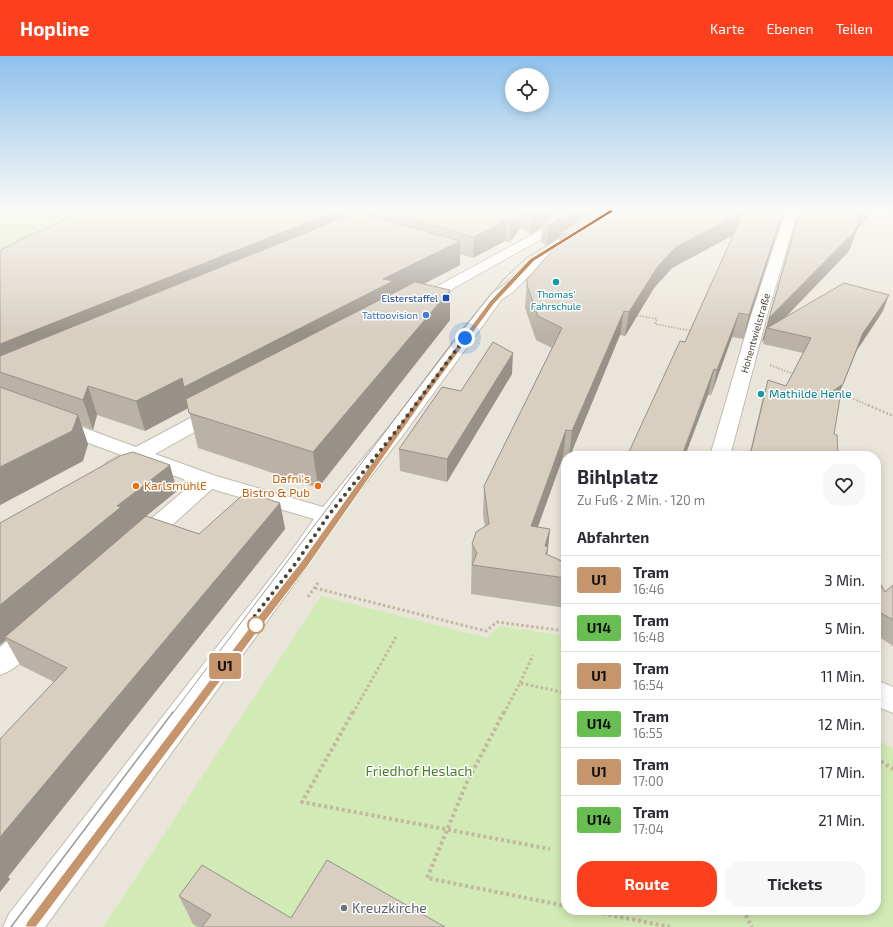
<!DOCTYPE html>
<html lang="de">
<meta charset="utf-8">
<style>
body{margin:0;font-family:"Exo 2",sans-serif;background:#f7f7f7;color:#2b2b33;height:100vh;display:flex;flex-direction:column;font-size:15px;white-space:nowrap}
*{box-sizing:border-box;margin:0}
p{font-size:13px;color:#7c7c81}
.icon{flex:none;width:22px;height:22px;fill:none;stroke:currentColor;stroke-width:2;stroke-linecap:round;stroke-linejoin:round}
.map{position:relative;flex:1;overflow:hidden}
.sheet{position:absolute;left:561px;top:395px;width:320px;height:464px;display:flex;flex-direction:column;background:#fff;border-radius:16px;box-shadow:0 2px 10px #0003}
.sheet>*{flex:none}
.badge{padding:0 8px;border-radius:3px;font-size:14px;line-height:26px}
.tools{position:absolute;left:505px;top:12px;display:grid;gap:8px}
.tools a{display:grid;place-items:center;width:44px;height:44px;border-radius:50%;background:#fff;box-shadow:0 2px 10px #0003;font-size:20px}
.you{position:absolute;width:20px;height:20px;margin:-10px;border:3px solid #fff;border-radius:50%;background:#1a73e8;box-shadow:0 0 0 6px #1a73e833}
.map>.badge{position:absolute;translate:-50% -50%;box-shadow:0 0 0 2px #fff}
h2{padding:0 16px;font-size:15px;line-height:36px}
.round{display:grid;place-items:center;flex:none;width:42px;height:42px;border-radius:16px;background:#f7f7f7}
.summary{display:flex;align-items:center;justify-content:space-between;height:68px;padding:0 16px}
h1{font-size:19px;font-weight:700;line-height:30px}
.primary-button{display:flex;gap:8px;margin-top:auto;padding:8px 16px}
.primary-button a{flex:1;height:46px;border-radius:16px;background:#fc3f1d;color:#fff;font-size:16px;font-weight:700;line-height:46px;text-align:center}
.primary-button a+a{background:#f7f7f7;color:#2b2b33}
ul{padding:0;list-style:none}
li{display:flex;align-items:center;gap:12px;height:48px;padding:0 16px;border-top:1px solid #e1e1e2}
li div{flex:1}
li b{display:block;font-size:15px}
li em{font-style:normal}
li .badge{min-width:44px;font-weight:700;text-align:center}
header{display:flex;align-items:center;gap:24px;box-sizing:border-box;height:56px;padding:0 20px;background:#fc3f1d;color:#fff}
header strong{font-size:19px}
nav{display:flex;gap:22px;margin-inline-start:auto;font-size:14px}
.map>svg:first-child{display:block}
.residential{fill:#eae5da;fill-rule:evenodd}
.green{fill:#d2eab5}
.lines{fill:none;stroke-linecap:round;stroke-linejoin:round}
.minor-casing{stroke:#c2bbae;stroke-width:2}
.path-far3{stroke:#c4b79f;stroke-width:2;stroke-dasharray:1.5 1.5;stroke-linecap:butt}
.path-far2{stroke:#c4b79f;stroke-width:2.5;stroke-dasharray:2 2;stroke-linecap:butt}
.path-far1{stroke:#c4b79f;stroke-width:3;stroke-dasharray:2.5 2.5;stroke-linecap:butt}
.path{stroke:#c4b79f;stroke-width:4;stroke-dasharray:3 3;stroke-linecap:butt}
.minor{fill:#fff;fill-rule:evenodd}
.tram-far1{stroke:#9a9a9a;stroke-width:1}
.tram{stroke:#9a9a9a;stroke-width:1.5}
.wall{fill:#bab2a6}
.shaded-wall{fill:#979187}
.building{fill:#d8cfc1;stroke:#979187}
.line{fill:#c7956c;stroke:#fff}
.walk{stroke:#4b4439;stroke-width:4;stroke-dasharray:0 7.2}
.culture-dot{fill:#0f9aa8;stroke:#fff;stroke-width:1.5}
.transit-dot{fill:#1a4fb4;stroke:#fff;stroke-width:1.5}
.shop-dot{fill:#3f7fe0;stroke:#fff;stroke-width:1.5}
.food-dot{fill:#e8710a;stroke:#fff;stroke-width:1.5}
.stop-dot{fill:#fff;stroke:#c7956c;stroke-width:2}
.worship-dot{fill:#6b7280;stroke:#fff;stroke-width:1.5}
.labels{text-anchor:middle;stroke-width:3;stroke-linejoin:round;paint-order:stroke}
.far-culture-label{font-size:10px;fill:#0d838f;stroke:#fff}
.far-transit-label{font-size:10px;fill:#164399;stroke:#fff;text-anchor:end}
.far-shop-label{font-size:10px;fill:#366cbe;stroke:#fff;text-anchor:end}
.far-street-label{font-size:10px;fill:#4b4439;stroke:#fff}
.culture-label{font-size:12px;fill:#0d838f;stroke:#fff;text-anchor:start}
.food-label{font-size:12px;fill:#c56008;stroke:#fff;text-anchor:end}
.near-park-label{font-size:14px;fill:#4a7f2a;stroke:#fff}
.near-worship-label{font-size:14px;fill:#5b616d;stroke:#fff;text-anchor:start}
</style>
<header>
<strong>Hopline</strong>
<nav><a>Karte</a><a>Ebenen</a><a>Teilen</a></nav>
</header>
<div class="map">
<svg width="893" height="871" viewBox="0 0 893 871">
<rect width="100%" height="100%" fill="#f6f3ec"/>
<path class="residential" d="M108,155h785v716h-893v-678l60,-25zM566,400h310v454h-310z"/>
<path class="green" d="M0,155h108l-48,13 -60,25z
M321,540l166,42 12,-12 67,10v274h310v-172l17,11v178h-790z"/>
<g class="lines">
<defs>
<path id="minor" d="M576,155h15l-169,95h-10l-3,-3 3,-3z
M607,155h15l-63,40 -23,18 -23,23 -11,7 -99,136 -67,86 -31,48 -260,358h-42l6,-13 278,-357 27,-38 -102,-30 -64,58 -8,2 -8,-2 -4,-6 4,-6 61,-52 -54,-21c-11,7 -20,14 -33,11l-4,-5 4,-5 15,-8 -121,-45v-13l136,50 75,-40 7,-2 7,2 3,4 -3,4 -70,39 61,22 107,31 66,-80 103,-134c18,-10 31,-27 47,-40 21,-17 45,-29 68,-42z
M786,155h12l-30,101 -38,144h-20l42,-144z
M36,566l10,3 3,7c-7,15 -33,38 -49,43v-28l26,-22z
M876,624l17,7v26l-17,-7z"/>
</defs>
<use href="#minor" class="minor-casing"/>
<path class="path-far3" d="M634,259l23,4 -2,5 37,7
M770,309l26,10
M837,336l33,14"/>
<path class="path-far2" d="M868,349l25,11"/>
<path class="path-far1" d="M315,532l171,43 11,-9 69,9
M308,541l11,-16
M520,627l13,-28
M353,657l43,-76
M504,657l16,-30 46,10"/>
<path class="path" d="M353,656l-51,90 248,47
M504,656l-37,70 -40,96 139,28
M876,702l17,11
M585,854l85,17
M743,854l9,17"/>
<use href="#minor" class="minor"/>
<path class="tram-far1" d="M173,657l291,-386 40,-48 22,-21 30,-19
M190,657l66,-88 48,-60 178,-250 44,-49"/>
<path class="tram" d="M11,871l162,-215
M31,871l160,-215"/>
</g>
<path class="wall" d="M85,155h699l-41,128 -11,-2 -21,58h-3l-23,-53 48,-107 -61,33 -18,20 -29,48 -5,-1 -50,121h-4v2l-3,-1 -25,70 12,2 -3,26 19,8v45l-95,-14 1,-50 13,-17 -2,-12 1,-29 68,-138 -16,-8 -11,-32 2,-29 32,-36v-5l-12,8 -6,-4 1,-15 -12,7 -9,-7 -11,15 -5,-1 -32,17 -13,-4v11l-37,19 27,36 -132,168 -120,-40 -10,-41 -43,24 -48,-16 -4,15 -12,-5 7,19 -5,17 -83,44v-255l17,-8v-1z
M799,155h71l-3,8 -9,9 -9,23 -63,66 97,-6 -26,39 -19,47 -4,37 4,22h-89l14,-59 5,-17 18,6 17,-33 -40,-9 1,-4 -2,2z
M512,318l-65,108 -47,-11 -1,-22 62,-58z
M177,435l-31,25 53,18 81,-31 5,26 -277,348 2,2 -10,13 54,-210 -34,-17 -14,-25 -6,5v-122z
M876,520l9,16 8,-7v61l-17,-11z
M179,840l112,22 154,9h-247l-5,-3z"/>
<path class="shaded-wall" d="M336,155h5l2,18 -343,143v-28z
M357,155h16l1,5 -16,6z
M519,155h3l-1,16 -11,15 1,-20z
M537,155h36l-30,10 -1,6 -12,7 2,-20z
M573,155h31l-44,22 -1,5 -12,8 2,-21z
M744,155l-5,21 -67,36 -18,20 -29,48 4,-24 29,-46 18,-19z
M783,155h1l-41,128 6,-24z
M861,155h9l-3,8 -9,9 -9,23 -75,78 -7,-1 -3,12 -2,2 7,-24 86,-101z
M506,164l-1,21 -32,17 1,-21z
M460,185v24l-315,166 -9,-30z
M450,234v30l-132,168 -5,-36z
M889,239l-6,16 -26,39 -21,51 -6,-8 33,-60z
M624,255l-4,24 -50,121h-1l3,-25z
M739,257l-7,24 -21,58 6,-25z
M513,297l-1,21 -65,108v-23z
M714,313l-6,26 -23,61h-2l1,-6z
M88,330l9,29 -4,15 -10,-30z
M78,359l10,29 -5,17 -83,44v-38z
M566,374l-3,27 -35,97 3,-28z
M170,409l7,26 -48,39 2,4 -126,103 1,3 -6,5v-40l117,-99z
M280,447l5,26 -277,348 2,2 -10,13v-55z
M550,473l-5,46v-29z"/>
<path class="building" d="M85,155h251l-336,133v-94l19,-9h-2z
M385,155h134l-8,11 -5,-2 -32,17z
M528,155h9l-5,3z
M561,155h12l-24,14 -6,-4z
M595,155h188l-34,104 -10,-2 -22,57 -3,-1 -30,81 -1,6h-56l53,-115 5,1 59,-131 -68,36 -18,19 -29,46 -5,-1 -52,120 -6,-1 -35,96 19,3 -5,17 3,1 -2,7 20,9v15l-94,-13 5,-12 -5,-9 4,-12 13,-8 -5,-38 78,-158 -24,-12 -11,-31v-6l39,-44 -6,-2z
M800,155h61l-6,6 5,1 -4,4 4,1 -6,6 2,1 -87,88z
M357,156l103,29 -77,38 10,2 -209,106 -2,-9 -46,23 -48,-15 -5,14 -83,-28v-16z
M415,226l35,8 -137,162 -124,-39 -3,-14z
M844,227l45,12 -26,38 -20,51 -13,9 10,5 -6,36 3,1 1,21h-88l18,-76 18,6 25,-48 -44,-10z
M493,286l20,11 -66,106 -48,-10 43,-62 19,4z
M0,331l78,28 -6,16 -72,36z
M133,396l37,13 -53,41 4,1 -121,98v-82l122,-68z
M246,436l34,11 -280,334v-98l67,-71 -62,-31 141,-121 53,18z
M876,520l9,16 8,-7v35l-17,-10z
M327,804l118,67h-243l9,-12 -32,-19 23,-31 89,53z"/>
<linearGradient id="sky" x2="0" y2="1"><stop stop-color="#8fc1ec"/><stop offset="0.56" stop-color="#fbfaf6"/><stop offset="1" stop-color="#fbfaf6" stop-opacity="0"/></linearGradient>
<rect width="893" height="277" fill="url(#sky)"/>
<path class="line" d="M610,154l4,1 -80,50 -40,43 -67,91 -120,172 -47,61 -224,299h-11l2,-5 226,-299 48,-61 121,-169 68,-92 40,-42z"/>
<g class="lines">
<path class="walk" d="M256,569l-6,-3 46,-59 32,-47 68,-85 69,-93"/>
</g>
<g class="culture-dot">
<circle cx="556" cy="226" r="4"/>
<circle cx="761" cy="338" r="4"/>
</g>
<rect class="transit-dot" x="442" y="238" width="8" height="8" rx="2"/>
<circle class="shop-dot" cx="426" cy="259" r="4"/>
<g class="food-dot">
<circle cx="136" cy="430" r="4"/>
<circle cx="318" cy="430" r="4"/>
</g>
<circle class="stop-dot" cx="256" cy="569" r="8"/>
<circle class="worship-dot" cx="344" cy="852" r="4"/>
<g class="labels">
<g class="far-culture-label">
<text x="556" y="242">Thomas'<tspan x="556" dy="12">Fahrschule</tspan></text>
</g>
<g class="far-transit-label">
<text x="438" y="246">Elsterstaffel</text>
</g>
<g class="far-shop-label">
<text x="418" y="263">Tattoovision</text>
</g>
<g class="far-street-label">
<text transform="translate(755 277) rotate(-74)" y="4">Hohentwielstraße</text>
</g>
<g class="culture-label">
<text x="769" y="342">Mathilde Henle</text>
</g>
<g class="food-label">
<text x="310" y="427">Dafni's<tspan x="310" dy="14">Bistro &amp; Pub</tspan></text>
<text x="144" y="434" text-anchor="start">KarlsmühlE</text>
</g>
<g class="near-park-label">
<text x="419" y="720">Friedhof Heslach</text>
</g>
<g class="near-worship-label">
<text x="352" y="857">Kreuzkirche</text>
</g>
</g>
</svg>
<div class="tools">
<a><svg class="icon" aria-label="locate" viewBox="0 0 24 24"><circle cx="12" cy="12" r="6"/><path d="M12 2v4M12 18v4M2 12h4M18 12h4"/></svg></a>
</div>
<div class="you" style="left:465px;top:282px"></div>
<b class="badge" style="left:225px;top:610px;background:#c7956c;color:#111">U1</b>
<section class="sheet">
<div class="summary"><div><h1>Bihlplatz</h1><p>Zu Fuß · 2 Min. · 120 m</p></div><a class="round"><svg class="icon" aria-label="heart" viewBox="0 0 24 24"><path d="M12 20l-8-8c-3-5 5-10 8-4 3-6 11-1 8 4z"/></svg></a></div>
<h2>Abfahrten</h2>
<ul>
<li><span class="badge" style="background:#c7956c;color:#111">U1</span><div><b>Tram</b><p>16:46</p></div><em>3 Min.</em></li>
<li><span class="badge" style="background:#69be51;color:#111">U14</span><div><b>Tram</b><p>16:48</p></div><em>5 Min.</em></li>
<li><span class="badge" style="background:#c7956c;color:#111">U1</span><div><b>Tram</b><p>16:54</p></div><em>11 Min.</em></li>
<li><span class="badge" style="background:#69be51;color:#111">U14</span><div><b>Tram</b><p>16:55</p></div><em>12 Min.</em></li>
<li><span class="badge" style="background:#c7956c;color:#111">U1</span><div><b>Tram</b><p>17:00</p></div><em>17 Min.</em></li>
<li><span class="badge" style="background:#69be51;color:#111">U14</span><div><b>Tram</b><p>17:04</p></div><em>21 Min.</em></li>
</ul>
<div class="primary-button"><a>Route</a><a>Tickets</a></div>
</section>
</div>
